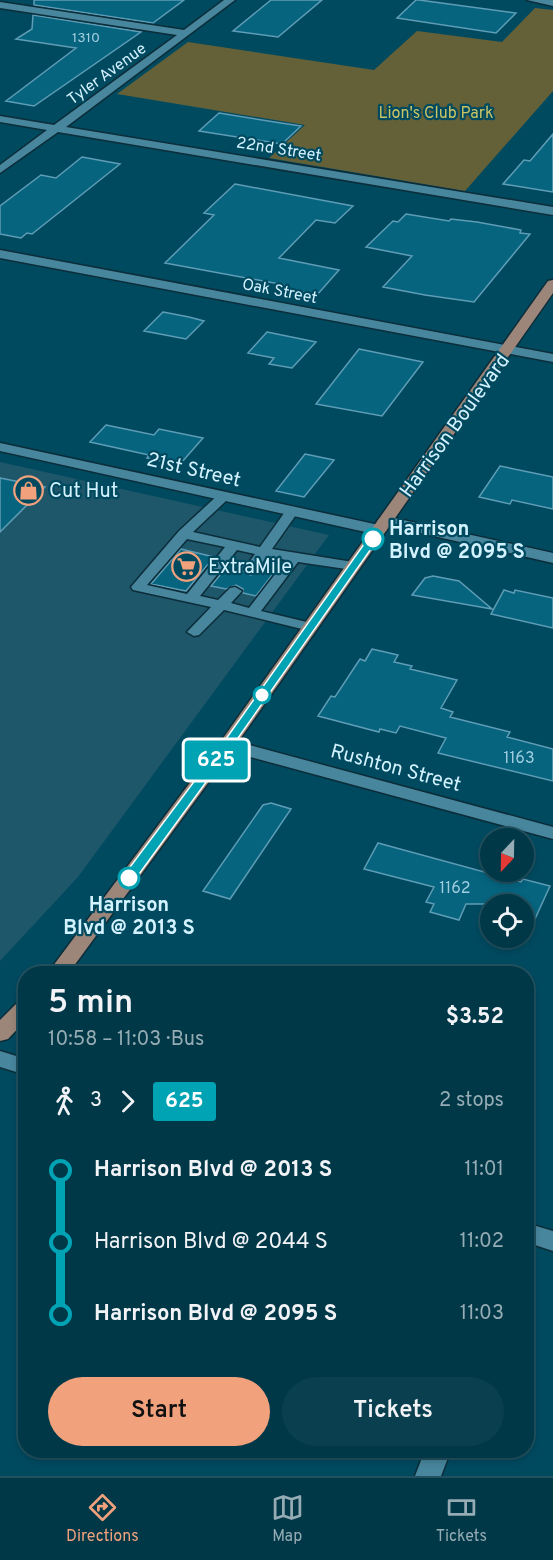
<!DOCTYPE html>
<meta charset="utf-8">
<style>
body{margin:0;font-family:Overpass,sans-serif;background:#0a3f4f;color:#f1f3f6;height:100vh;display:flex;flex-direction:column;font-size:22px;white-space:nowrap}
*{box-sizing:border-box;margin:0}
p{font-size:20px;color:#95acb4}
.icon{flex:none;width:33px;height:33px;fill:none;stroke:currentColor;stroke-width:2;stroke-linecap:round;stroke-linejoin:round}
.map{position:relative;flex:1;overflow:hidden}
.details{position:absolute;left:18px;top:966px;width:516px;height:492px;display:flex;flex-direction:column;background:#003848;border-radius:24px;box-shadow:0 3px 9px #0003,0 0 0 2px #225260}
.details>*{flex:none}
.badge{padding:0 12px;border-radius:4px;font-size:21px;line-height:39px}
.needle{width:39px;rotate:202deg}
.fabs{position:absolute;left:480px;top:828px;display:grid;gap:12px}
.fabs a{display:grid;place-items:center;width:54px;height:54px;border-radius:50%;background:#003848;box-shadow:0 3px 9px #0003,0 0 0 2px #225260;font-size:30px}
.map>.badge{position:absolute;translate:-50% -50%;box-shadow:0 0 0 3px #fff}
.legs{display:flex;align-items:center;gap:9px;height:66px;padding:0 30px;font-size:20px}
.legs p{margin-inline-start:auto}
.summary{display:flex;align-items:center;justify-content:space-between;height:102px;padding:0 30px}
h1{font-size:33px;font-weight:600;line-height:45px}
.cta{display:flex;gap:12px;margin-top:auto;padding:12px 30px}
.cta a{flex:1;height:69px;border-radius:36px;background:#f1a17c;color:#111;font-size:24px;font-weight:600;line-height:69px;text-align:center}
.cta a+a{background:#0a3f4f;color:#f1f3f6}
ul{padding:0 30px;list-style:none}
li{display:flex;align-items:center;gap:21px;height:72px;font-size:22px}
li i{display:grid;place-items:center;width:9px;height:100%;margin:0 8px;background:currentColor}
li i::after{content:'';width:15px;height:15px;margin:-8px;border:4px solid;border-radius:50%;background:#003848}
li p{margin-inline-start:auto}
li:first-child i{background:linear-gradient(#0000 50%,currentColor 0)}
li:last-child i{background:linear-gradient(currentColor 50%,#0000 0)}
.tabs{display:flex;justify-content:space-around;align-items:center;height:84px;border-top:2px solid #225260;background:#003848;font-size:16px;color:#95acb4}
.tabs a{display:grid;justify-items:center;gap:3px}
.tabs .current{color:#f1a17c}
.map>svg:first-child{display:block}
.built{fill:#1e566a}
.green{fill:#646138}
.building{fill:#06647f;stroke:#5f9cb5;stroke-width:1.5}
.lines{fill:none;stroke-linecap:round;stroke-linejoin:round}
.service-casing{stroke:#0c2d39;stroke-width:3}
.minor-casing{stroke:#0c2d39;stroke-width:3}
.secondary-casing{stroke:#0c2d39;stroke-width:3}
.primary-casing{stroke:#0c2d39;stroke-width:3}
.service{fill:#48869d;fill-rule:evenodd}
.minor{fill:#48869d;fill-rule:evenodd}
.secondary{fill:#48869d;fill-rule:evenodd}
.primary{fill:#9c867a;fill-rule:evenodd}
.line-1{fill:#00a3b4;stroke:#fff;stroke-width:1.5}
.stop-1-dot{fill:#fff;stroke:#00a3b4;stroke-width:3}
.labels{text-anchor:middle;stroke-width:4.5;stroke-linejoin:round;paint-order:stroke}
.far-number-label{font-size:14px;fill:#a0cedf}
.far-street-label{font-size:16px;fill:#d3f2ff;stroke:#004a60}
.far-park-label{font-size:16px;fill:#cac465;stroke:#004a60}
.number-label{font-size:16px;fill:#a0cedf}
.street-label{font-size:20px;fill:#d3f2ff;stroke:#004a60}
.poi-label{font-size:20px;fill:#d3f2ff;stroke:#004a60;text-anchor:start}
.stop-label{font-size:20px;font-weight:bold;fill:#d3f2ff;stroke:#004a60;text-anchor:start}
</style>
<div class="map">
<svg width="553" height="1476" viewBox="0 0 553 1476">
<rect width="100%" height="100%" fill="#004a60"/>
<path class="built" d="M0,462l329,73 -251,342 -78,84z"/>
<path class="green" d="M535,8l18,2v81l-88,100 -196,-33 36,-33 -188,-31 71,-52 186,28 43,-39 85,11z"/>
<path class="building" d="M34,0h150l-31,23 -119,-18z
M271,0h51l-44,37 -45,-6z
M416,0h3l97,13 -20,20 -99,-15z
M33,15l108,17 -107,74 -28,-5 70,-53 -60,-9 16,-10z
M219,113l62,10 20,3 -19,18 -83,-13z
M553,134v58l-50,-8 21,-24 6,1z
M82,157l38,7 -88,70 -5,-1 -6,5 -21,-4v-28l41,-31 15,3z
M235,184l118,22 -18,17 -19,-3 -37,38 60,12 -22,25 -25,-5 -9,-3 2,-2 -120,-22 49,-48 -10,-2z
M406,214l43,7 2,-2 26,3 44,8 -1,3 10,1 -56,68 -49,-7 -42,-8 29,-31 -46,-9 27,-26 5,1z
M163,312l26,5 15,4 -18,18 -42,-8z
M267,332l49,10 -24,26 -23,-4 5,-6 -26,-5z
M359,349l64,13 -41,54 -66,-12z
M106,425l48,10 5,-6 44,9 -21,24 -10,-2 -2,3 -23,-5 2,-3 -59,-13z
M305,454l29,6 -30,37 -28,-6z
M500,466l53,11v32l-41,-9 -2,4 -31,-7z
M0,478l45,9 -45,45z
M181,549l33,8 -28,34 -35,-7z
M229,564l14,3v4l7,4 6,-1 4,-3 13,3 -17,22 -13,-3v-4l-7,-4 -10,4 -15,-3z
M433,576l26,5 33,28 -80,-14 13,-17z
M504,590l10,3 1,-3 38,8v30l-62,-14z
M372,649l26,6 -4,7 18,4 -2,3 47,11 -16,28 12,4 -3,5 60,15 -3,5 46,12v32l-115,-28 8,-15 -46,-12 -4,7 -16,-4 -1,3 -61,-16 13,-20 4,1 25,-38 5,2z
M271,803l20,6 -61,90 -27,-8 60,-86z
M378,843l143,39 2,-3 27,7 -26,57v-39h-58l-7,16 -29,-8 4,-8 -8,-2 8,-15 -70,-18z"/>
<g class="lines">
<defs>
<path id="service" d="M223,493l6,4 -2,3 -34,32 67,15 27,-38 5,-1 6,4 -26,37 81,13 7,4 -7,4 -55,-8 -37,49 54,13 2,3 -2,3 -5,1 -86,-21 -25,25 -5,1 -7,-4 24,-25 -78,-17 -2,-3 48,-56 40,-37zM187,539l38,8 -38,47 -40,-9zM237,550l18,4 -11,15 7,4 5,-1 11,-16 19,4 -37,48 -18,-5 11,-12 -7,-4 -5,1 -12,12 -18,-4z"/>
<path id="minor" d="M224,0h11l-169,127 487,80v8l-495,-83 -58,41v-8l47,-35 -47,-8v-6l54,9 123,-90 -177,-27v-6l184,28z
M527,0h26v6z
M0,250l553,104v8l-553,-104z
M0,443l379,82 8,5 -8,5 -379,-84z
M385,516l168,37v10l-173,-39 -3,-3 3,-3z
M227,739l326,88v12l-332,-90 -3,-4 3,-4z
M425,1450h26l-10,26h-26z"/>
<path id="secondary" d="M0,1051l26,8v16l-26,-8z
M526,1223l27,8v20l-27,-9z"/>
<path id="primary" d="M553,280v13l-320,456 -165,225h-21l174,-233 327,-460z
M26,999v21l-18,19 -8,2v-21l19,-19z"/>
</defs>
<use href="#service" class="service-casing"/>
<use href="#minor" class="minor-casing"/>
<use href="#secondary" class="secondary-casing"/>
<use href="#primary" class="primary-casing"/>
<use href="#service" class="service"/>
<use href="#minor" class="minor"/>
<use href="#secondary" class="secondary"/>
<use href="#primary" class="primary"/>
</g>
<path class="line-1" d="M369,537l9,2 -147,209 -97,133h-10l-1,-3 1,-3 99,-132z"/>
<defs>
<symbol id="shop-ring" viewBox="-11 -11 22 22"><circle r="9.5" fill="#004a60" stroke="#f1a17c" stroke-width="1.5"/><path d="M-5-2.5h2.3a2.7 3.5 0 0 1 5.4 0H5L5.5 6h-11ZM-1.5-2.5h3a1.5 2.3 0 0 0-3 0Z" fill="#f1a17c"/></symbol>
<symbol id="supermarket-ring" viewBox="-11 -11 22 22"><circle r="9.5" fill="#004a60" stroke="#f1a17c" stroke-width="1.5"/><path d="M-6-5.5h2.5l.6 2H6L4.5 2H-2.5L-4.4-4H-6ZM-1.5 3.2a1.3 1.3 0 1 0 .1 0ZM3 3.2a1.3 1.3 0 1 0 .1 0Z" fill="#f1a17c"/></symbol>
</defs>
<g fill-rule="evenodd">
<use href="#shop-ring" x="12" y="474" width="33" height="33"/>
<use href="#supermarket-ring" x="170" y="550" width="33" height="33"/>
</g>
<g class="stop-1-dot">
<circle cx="373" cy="539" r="10"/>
<circle cx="262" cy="695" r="8"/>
<circle cx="129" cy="878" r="10"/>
</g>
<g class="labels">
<g class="far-number-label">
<text x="86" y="42">1310</text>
</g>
<g class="far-street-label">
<text transform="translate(106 73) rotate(-36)" y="6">Tyler Avenue</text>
<text transform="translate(279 148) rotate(9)" y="6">22nd Street</text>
<text transform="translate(280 290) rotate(11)" y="6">Oak Street</text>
</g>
<g class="far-park-label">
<text x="436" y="118">Lion's Club Park</text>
</g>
<g class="number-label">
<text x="519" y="763">1163</text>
<text x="455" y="893">1162</text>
</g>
<g class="street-label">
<text transform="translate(454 425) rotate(-54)" y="7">Harrison Boulevard</text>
<text transform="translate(194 469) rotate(13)" y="7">21st Street</text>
<text transform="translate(396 767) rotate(15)" y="7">Rushton Street</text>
</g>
<g class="poi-label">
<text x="49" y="497">Cut Hut</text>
<text x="208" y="573">ExtraMile</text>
</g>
<g class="stop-label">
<text x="389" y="535">Harrison<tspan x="389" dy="23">Blvd @ 2095 S</tspan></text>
<text x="129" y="911" text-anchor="middle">Harrison<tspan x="129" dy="23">Blvd @ 2013 S</tspan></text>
</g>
</g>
</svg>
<div class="fabs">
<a><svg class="needle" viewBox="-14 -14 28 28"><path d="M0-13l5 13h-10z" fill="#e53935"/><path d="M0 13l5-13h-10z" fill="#95acb4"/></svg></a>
<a><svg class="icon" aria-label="locate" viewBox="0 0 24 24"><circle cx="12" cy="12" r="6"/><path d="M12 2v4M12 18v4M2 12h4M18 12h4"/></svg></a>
</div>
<b class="badge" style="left:216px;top:760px;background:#00a3b4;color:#fff">625</b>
<section class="details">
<div class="summary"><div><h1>5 min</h1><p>10:58 – 11:03 · Bus</p></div><b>$3.52</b></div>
<div class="legs"><svg class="icon" aria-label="walk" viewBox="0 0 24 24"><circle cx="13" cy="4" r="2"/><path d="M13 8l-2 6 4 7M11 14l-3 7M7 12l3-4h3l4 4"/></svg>3<svg class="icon" aria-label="forward" viewBox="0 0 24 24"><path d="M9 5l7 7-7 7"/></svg><b class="badge" style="background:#00a3b4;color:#fff">625</b><p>2 stops</p></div>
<ul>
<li><i style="color:#00a3b4"></i><b>Harrison Blvd @ 2013 S</b><p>11:01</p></li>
<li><i style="color:#00a3b4"></i><span>Harrison Blvd @ 2044 S</span><p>11:02</p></li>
<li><i style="color:#00a3b4"></i><b>Harrison Blvd @ 2095 S</b><p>11:03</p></li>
</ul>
<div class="cta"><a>Start</a><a>Tickets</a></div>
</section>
</div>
<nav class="tabs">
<a class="current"><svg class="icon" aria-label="directions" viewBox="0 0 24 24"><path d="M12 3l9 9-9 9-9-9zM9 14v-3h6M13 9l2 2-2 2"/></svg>Directions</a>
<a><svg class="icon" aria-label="map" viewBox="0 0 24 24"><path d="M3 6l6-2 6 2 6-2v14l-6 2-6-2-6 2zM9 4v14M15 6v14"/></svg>Map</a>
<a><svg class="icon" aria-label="tickets" viewBox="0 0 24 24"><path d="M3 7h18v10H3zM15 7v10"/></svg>Tickets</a>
</nav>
